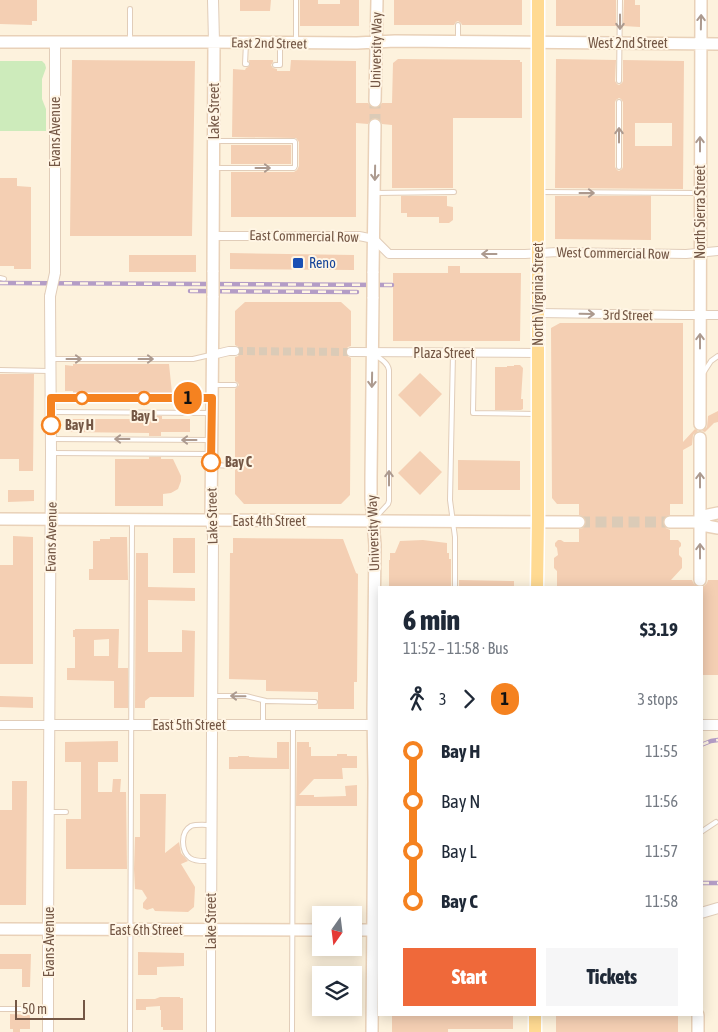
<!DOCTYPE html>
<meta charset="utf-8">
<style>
body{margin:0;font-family:"Asap Condensed",sans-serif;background:#f6f6f7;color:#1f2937;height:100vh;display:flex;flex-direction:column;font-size:19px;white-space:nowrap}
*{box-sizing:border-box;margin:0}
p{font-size:16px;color:#747a83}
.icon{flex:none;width:28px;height:28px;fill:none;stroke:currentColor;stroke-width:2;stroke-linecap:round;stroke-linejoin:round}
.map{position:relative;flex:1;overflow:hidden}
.details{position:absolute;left:378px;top:586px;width:325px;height:430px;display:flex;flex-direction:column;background:#fff;border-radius:0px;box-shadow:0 2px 12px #0003}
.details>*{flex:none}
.badge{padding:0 10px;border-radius:16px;font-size:18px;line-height:32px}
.needle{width:32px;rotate:194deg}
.fabs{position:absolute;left:312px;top:906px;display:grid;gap:10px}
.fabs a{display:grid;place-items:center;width:50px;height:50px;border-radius:0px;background:#fff;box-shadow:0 2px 12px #0003;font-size:25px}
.scale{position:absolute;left:15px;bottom:12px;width:70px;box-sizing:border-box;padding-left:5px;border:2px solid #745745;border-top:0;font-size:14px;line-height:18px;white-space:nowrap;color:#745745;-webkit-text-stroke:4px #fff5e4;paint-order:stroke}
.map>.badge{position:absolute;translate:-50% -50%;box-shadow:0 0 0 2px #fff}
.legs{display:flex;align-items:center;gap:8px;height:55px;padding:0 25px;font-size:16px}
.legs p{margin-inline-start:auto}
.overview{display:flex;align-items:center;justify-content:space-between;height:85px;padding:0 25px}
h1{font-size:28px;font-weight:800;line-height:38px}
.primary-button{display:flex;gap:10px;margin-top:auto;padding:10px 25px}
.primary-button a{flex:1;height:58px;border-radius:0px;background:#ef693a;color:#fff;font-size:20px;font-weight:800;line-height:58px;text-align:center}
.primary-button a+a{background:#f6f6f7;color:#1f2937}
ul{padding:0 25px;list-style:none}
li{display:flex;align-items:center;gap:18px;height:50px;font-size:19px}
li i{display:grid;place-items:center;width:8px;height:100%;margin:0 6px;background:currentColor}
li i::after{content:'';width:12px;height:12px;margin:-6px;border:4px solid;border-radius:50%;background:#fff}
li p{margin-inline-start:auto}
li:first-child i{background:linear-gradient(#0000 50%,currentColor 0)}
li:last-child i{background:linear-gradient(currentColor 50%,#0000 0)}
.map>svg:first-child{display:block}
.green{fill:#cdebbb}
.building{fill:#f4cfb3;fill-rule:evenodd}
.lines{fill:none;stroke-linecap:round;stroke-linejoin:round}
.minor-tunnel{stroke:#dbcbb7;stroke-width:8;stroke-dasharray:8 4;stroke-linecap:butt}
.secondary-tunnel{stroke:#dbcbb7;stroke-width:11;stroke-dasharray:11 5.5;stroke-linecap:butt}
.service-casing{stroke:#e1cdb9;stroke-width:6}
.minor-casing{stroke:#e1cdb9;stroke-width:10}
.tertiary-casing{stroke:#e1cdb9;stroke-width:12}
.secondary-casing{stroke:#e9d1b8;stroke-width:14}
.primary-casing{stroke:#fff;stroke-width:15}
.service{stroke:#fff;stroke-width:4}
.minor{stroke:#fff;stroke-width:8}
.tertiary{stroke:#fff;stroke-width:10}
.secondary{stroke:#fff;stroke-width:11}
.primary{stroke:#ffda92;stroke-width:12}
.rail-casing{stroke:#b49dc6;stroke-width:4.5}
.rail{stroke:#fff5e4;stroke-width:2.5;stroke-dasharray:8;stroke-linecap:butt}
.tertiary-bridge-casing{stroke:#e1cdb9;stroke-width:12;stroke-linecap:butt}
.secondary-bridge-casing{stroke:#e9d1b8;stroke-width:14;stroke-linecap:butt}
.tertiary-bridge{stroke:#fff;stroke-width:10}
.secondary-bridge{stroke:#fff;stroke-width:11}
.oneway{stroke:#ac9a8f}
.line-1-casing{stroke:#fff;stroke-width:11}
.line-1{stroke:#f58220;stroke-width:8}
.transit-dot{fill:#1a4fb4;stroke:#fff5e4;stroke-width:2}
.stop-1-dot{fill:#fff;stroke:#f58220;stroke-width:2.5}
.labels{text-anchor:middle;stroke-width:4;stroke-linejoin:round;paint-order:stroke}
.street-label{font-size:14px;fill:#745745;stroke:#fff5e4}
.transit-label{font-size:14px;fill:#164399;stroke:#fff5e4;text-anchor:start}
.stop-label{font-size:14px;font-weight:bold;fill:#745745;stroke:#fff5e4;text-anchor:start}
</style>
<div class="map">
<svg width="718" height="1032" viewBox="0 0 718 1032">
<rect width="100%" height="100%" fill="#fdf2dd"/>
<path class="green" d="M0,61h42l3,3 1,4 -4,11v20l4,10v22h-46z"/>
<path class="building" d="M0,0h37v21h-5v4l-32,-1z
M240,0h31l-1,11h-30z
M300,0h18v4h22v-4h19v26h-59z
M394,0h128v25h-60l-1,-2 -3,-2 -2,1 -2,3h-60z
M556,0h60v26h-60z
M624,0h11v5h5v22l-17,-1z
M398,59l122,1v2h2v56h-69v70h-61v-63l-10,-1 -3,-5 -3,-1 -5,1 -3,5 -12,-1v94h-125v-45h63l3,-2 2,-4v-24l-3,-4 -64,-1 1,-68 12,1 1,-2 2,-1 2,-2 -1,-5h24v2l-2,3 2,3 4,1v2h13l1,-11 65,1v42h12l3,4 4,1 4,-1 3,-4h10l1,-40z
M556,59l60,1 -1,21 2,3 2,1 3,-2 1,-2v-21l61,1 -1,128 -128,-1zM619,98l2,1 2,3v65l-1,2 -3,2 -2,-1 -2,-3v-65l1,-2zM635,123h37v23h-37z
M72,60l123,1 -3,175h-122z
M231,145h60v19h-60z
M0,178h17v8l14,1v82h-17v-3h-14z
M401,196h46v10l6,1v13l-4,3h-10v-6h-32v-4h-6z
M555,196h96v44l-96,-1z
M230,253l124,2v15l-124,-1z
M129,255h67v17h-67z
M448,266h12v7h61l-1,68h-127v-68h55z
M245,302h96l10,9v35l-3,1 -3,4 1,4 5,3 -1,137 -9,9h-97l-9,-10v-24l3,-2 1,-2 -2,-3 -2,-1v-73l4,-4 -1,-2 -3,-2v-24l3,-1 3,-5 -1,-3 -5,-3v-34z
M560,323h123v119l12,-13 3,2 -5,4 -1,10 -9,5v54h-13v11l-6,3 -1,4 3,6 4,2v10h8l3,3v3l-2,2v7l3,3v10l-11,12h21l2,4 6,3 4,-1 3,-3 1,-3h10v95h-17v-87h-144v-17l-3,-3v-10l4,-3 -1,-7 -2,-2v-3l3,-3h3l3,2h15v-13l4,-1 3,-5 -1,-5 -6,-3v-11h-22l-5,-6 -1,-170z
M73,364h96l3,29h-10v2h-13v-2h-76v-2h-8v-26l8,1z
M514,365h6l3,3 -2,31h2v10l-2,1h-26v-43h12v-1h7z
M420,373l22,21 -22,23 -22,-22z
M0,374h34l-1,97h-14v-12h-19z
M718,411v11l-4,1 -9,9 -3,-1 5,-4 1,-11z
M149,416h13v3h28v13h-29v4h-12v-3l-83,-1v-13h83z
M420,451l22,21 -22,23 -22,-22z
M149,457h12v2h12l8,17v5l-3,8 -7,4 -8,1v12h-48v-47h34z
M458,460l62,1v29h-62z
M8,490h26v11l-26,1z
M13,536l20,1v127h-33v-99h13z
M110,537h17l1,43h-39v-11h4v-28h7v-2h10z
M173,538h22v35h-22z
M233,538l110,1 13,34 2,1 -1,108h-3v27h-36v-17l-52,-1v-11l-37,-1 1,-126h3z
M423,540l24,3v10h2v6h2v29h-62v-28h1v-7h5l5,-12z
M136,553h12v34l47,1v13l-47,-1v52h34v-22l13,1 -1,66h-44l-5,4v7h-10z
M459,580l55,1v7h-55z
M75,629h44l-1,39h10v40h-14v-27l-47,-1v-12h8v-31h-2v-7h2zM109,639v17h-15v-16z
M0,696l33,1v11l-33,-1z
M118,741v21h-20v30h14l1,-13h8l-1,13h6l1,77h-61v-50h15v-57h-16v-20z
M277,742h12v27h-60v-12h9v-1h11v1l28,1z
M297,742h12v5h2v9h26v-2h10v2h10v12h-15l1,11h-29l-15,16h15v2l32,-1 -1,-10 12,-1v21h-61z
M12,781h15l-1,124h-26v-95h12z
M140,794h26l-1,59 14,-11 2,11 7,8 -7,3 14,23 -1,20 -6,5 -33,-1 -2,-3 -6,2 -4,-2v-5l4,-5 -5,-8 -7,-1 -1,-20 1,-32h5z
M138,952l46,1v13l-27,1v8h-19z
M0,954h31l-1,33h-8v-18h-22z
M160,997h20v1h3v32h-20v-3h-2v-17h-1v-4l-14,1v3h-10v-11h19z
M10,1014l20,1v14h-10v3h-7v-3h-3z
M392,1015h121v14h-65v3h-56z
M556,1015h122v17h-122z"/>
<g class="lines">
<path class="minor-tunnel" d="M235,351l116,1"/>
<path class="secondary-tunnel" d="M375,125v-24
M579,522h91"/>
<defs>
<path id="service" d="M296,0v40
M130,9v30
M458,39v-14
M246,43l-1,21h2
M275,65h5v-20
M619,81l1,-81
M619,102v65
M215,141h79l1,1v24l-1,2h-78
M540,192l158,1
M375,193l79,-1
M0,278l4,1
M453,353l-3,147 5,37v51
M474,353l-1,60 63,1
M375,355c6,4 13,8 14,15v131l-1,3 -12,13
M52,359h141l17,-4
M0,370l49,1
M704,372l7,-11 7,-5
M215,385h20
M52,398l158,1
M52,412l158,1
M51,439l158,1
M51,453l158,1
M212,465l23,1
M214,696h32l20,5 49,1
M263,725v-24
M51,812h15
M701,832l15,-10
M210,861c-7,0 -14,1 -20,-3 -9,-7 -10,-26 1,-32 6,-2 14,-1 20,-1
M0,1009h46
M130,1032l2,-510
M292,1032l1,-305"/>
<path id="minor" d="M214,236h145l15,3 15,15h136l32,-2 129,2 32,-3
M538,313l145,2h35
M351,352l187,1
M212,355l17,-4h6
M0,725h50
M211,1032v-102"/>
<path id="tertiary" d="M213,0l1,42
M55,273v-231
M50,725h329
M701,725h17
M701,913l17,-5
M211,930l2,-394 -2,-16
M48,1032v-103l3,-476 -1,-157"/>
<path id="secondary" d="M0,42h200l157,1 38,-2 323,3
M375,101l2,-101
M213,272l1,-230
M373,273l2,-148
M700,424l1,-424
M700,438v142
M0,519l579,3
M211,520l2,-224
M670,522h30l7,4 11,2
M700,522l8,-7 10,-2
M0,929l321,1
M354,930h25
M698,1015v17
M372,1032l2,-250 -1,-72 2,-165 -4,-46v-22l2,-180"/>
<path id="primary" d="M537,588l1,-67v-521
M535,1032v-17"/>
</defs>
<use href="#service" class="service-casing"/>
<use href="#minor" class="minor-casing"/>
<use href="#tertiary" class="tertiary-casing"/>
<use href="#secondary" class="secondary-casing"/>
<use href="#primary" class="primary-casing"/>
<use href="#service" class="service"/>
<use href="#minor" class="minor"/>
<use href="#tertiary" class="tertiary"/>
<use href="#secondary" class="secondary"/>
<use href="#primary" class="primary"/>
<defs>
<path id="rail" d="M0,283l392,2
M190,291l167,1
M701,745l10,-4 7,-1
M701,883h17"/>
</defs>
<use href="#rail" class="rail-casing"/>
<use href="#rail" class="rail"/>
<defs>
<path id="tertiary-bridge" d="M50,296l5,-23"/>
<path id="secondary-bridge" d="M213,296v-24
M373,297v-24"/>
</defs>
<use href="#tertiary-bridge" class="tertiary-bridge-casing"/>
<use href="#secondary-bridge" class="secondary-bridge-casing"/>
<use href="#tertiary-bridge" class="tertiary-bridge"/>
<use href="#secondary-bridge" class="secondary-bridge"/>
</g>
<defs><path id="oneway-shaft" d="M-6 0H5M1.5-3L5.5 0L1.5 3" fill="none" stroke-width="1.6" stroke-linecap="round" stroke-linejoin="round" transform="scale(1.25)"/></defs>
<g class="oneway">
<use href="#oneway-shaft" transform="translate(620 22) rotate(90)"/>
<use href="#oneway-shaft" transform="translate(701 22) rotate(-89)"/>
<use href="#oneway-shaft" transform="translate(619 135) rotate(-90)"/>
<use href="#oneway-shaft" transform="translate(700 144) rotate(-90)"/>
<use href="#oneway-shaft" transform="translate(263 168)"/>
<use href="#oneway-shaft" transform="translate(375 173) rotate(91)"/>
<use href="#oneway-shaft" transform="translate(587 193)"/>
<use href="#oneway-shaft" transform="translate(489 254) rotate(-180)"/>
<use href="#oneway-shaft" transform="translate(587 314) rotate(1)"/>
<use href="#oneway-shaft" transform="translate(700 341) rotate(-90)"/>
<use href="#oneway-shaft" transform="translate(74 359)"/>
<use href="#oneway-shaft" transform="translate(146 359)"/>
<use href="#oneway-shaft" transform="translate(372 380) rotate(91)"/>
<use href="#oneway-shaft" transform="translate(122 439) rotate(-180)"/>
<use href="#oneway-shaft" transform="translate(189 440) rotate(-180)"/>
<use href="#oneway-shaft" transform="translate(389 478) rotate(-90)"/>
<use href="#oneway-shaft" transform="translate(700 480) rotate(-90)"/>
<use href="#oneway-shaft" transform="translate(700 551) rotate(-90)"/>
<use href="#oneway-shaft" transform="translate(238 696) rotate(-179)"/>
</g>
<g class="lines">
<defs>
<path id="line-1" d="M51,425v-27h161l-1,64"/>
</defs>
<use href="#line-1" class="line-1-casing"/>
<use href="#line-1" class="line-1"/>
</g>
<rect class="transit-dot" x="292" y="257" width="12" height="12" rx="2.5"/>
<g class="stop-1-dot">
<circle cx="82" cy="398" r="6"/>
<circle cx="144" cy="398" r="6"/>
<circle cx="51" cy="425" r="9"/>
<circle cx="211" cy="462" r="9"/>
</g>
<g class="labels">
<g class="street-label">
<text transform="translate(269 43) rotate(1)" y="5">East 2nd Street</text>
<text x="628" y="48">West 2nd Street</text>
<text transform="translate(376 50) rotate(-89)" y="5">University Way</text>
<text transform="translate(214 111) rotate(-90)" y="5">Lake Street</text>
<text transform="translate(55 132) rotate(-90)" y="5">Evans Avenue</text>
<text transform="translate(700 212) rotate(-90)" y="5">North Sierra Street</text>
<text transform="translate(304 236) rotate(1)" y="5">East Commercial Row</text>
<text transform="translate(613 253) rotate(1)" y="5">West Commercial Row</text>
<text transform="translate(538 294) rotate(-90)" y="5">North Virginia Street</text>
<text transform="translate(628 315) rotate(1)" y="5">3rd Street</text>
<text x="444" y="358">Plaza Street</text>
<text transform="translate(212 516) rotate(-91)" y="5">Lake Street</text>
<text x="269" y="526">East 4th Street</text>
<text transform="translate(373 533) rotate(-92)" y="5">University Way</text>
<text transform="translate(51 537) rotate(-89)" y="5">Evans Avenue</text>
<text x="189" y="730">East 5th Street</text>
<text transform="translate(211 921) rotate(-90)" y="5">Lake Street</text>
<text x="146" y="935">East 6th Street</text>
<text transform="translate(49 942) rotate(-90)" y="5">Evans Avenue</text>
</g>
<g class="transit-label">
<text x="309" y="268">Reno</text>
</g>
<g class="stop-label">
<text x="144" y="421" text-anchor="middle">Bay L</text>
<text x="65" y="430">Bay H</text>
<text x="225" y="467">Bay C</text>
</g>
</g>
</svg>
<div class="fabs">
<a><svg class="needle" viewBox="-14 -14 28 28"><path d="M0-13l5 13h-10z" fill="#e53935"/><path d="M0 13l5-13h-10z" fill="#747a83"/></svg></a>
<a><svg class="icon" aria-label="layers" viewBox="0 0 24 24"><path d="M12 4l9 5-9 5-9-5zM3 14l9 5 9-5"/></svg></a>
</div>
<div class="scale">50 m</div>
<b class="badge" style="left:188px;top:398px;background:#f58220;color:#111">1</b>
<section class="details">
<div class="overview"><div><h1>6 min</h1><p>11:52 – 11:58 · Bus</p></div><b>$3.19</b></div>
<div class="legs"><svg class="icon" aria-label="walk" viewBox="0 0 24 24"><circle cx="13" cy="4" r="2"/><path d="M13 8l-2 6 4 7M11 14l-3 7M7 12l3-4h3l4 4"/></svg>3<svg class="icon" aria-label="forward" viewBox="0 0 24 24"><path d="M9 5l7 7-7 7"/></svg><b class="badge" style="background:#f58220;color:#111">1</b><p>3 stops</p></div>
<ul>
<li><i style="color:#f58220"></i><b>Bay H</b><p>11:55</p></li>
<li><i style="color:#f58220"></i><span>Bay N</span><p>11:56</p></li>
<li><i style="color:#f58220"></i><span>Bay L</span><p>11:57</p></li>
<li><i style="color:#f58220"></i><b>Bay C</b><p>11:58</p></li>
</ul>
<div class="primary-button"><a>Start</a><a>Tickets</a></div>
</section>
</div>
